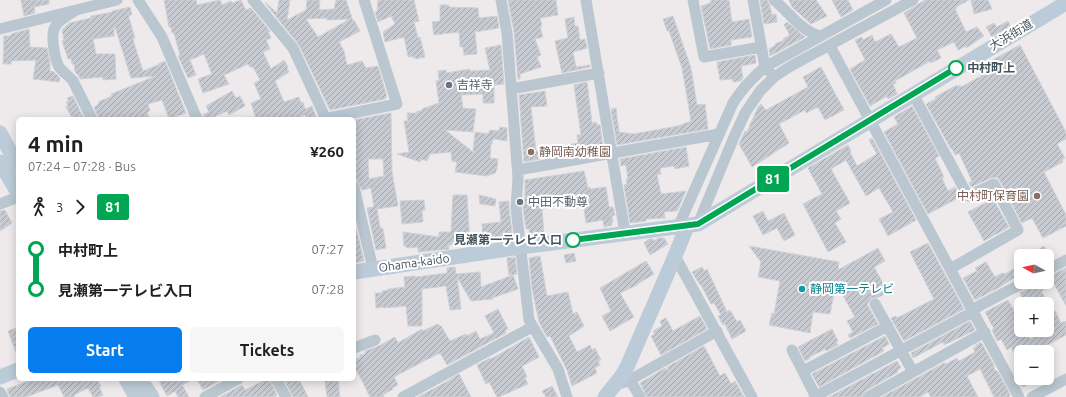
<!DOCTYPE html>
<meta charset="utf-8">
<style>
body{margin:0;font-family:Ubuntu,"Noto Sans JP",sans-serif;background:#f6f6f6;color:#202124;height:100vh;display:flex;flex-direction:column;font-size:15px;white-space:nowrap}
*{box-sizing:border-box;margin:0}
p{font-size:13px;color:#757577}
.icon{flex:none;width:22px;height:22px;fill:none;stroke:currentColor;stroke-width:2;stroke-linecap:round;stroke-linejoin:round}
.map{position:relative;flex:1;overflow:hidden}
.details{position:absolute;left:16px;top:117px;width:340px;height:264px;display:flex;flex-direction:column;background:#fff;border-radius:6px;box-shadow:0 2px 10px #0003}
.details>*{flex:none}
.badge{padding:0 8px;border-radius:3px;font-size:14px;line-height:26px}
.needle{width:26px;rotate:278deg}
.buttons{position:absolute;left:1014px;top:249px;display:grid;gap:8px}
.buttons a{display:grid;place-items:center;width:40px;height:40px;border-radius:6px;background:#fff;box-shadow:0 2px 10px #0003;font-size:20px}
.map>.badge{position:absolute;translate:-50% -50%;box-shadow:0 0 0 2px #fff}
.legs{display:flex;align-items:center;gap:6px;height:44px;padding:0 12px;font-size:13px}
.legs p{margin-inline-start:auto}
.summary{display:flex;align-items:center;justify-content:space-between;height:68px;padding:0 12px}
h1{font-size:22px;font-weight:700;line-height:30px}
.button{display:flex;gap:8px;margin-top:auto;padding:8px 12px}
.button a{flex:1;height:46px;border-radius:6px;background:#057dee;color:#fff;font-size:16px;font-weight:700;line-height:46px;text-align:center}
.button a+a{background:#f6f6f6;color:#202124}
ul{padding:0 12px;list-style:none}
li{display:flex;align-items:center;gap:14px;height:40px;font-size:15px}
li i{display:grid;place-items:center;width:6px;height:100%;margin:0 5px;background:currentColor}
li i::after{content:'';width:10px;height:10px;margin:-5px;border:3px solid;border-radius:50%;background:#fff}
li p{margin-inline-start:auto}
li:first-child i{background:linear-gradient(#0000 50%,currentColor 0)}
li:last-child i{background:linear-gradient(currentColor 50%,#0000 0)}
.map>svg:first-child{display:block}
.building{fill:url(#building-hatch);stroke:#ced2d8;fill-rule:evenodd}
.lines{fill:none;stroke-linecap:round;stroke-linejoin:round}
.street{stroke:#bac7d0;stroke-width:11}
.secondary{stroke:#bbcbd7;stroke-width:15}
.line-1-casing{stroke:#fff;stroke-width:9}
.line-1{stroke:#00a651;stroke-width:6}
.stop-1-dot{fill:#fff;stroke:#00a651;stroke-width:2}
.worship-dot{fill:#6b7280;stroke:#fff;stroke-width:1.5}
.education-dot{fill:#8d6e63;stroke:#fff;stroke-width:1.5}
.culture-dot{fill:#0f9aa8;stroke:#fff;stroke-width:1.5}
.labels{text-anchor:middle;stroke-width:4;stroke-linejoin:round;paint-order:stroke}
.street-label{font-size:12px;fill:#42515a;stroke:#fff}
.stop-label{font-size:12px;font-weight:bold;fill:#42515a;stroke:#fff;text-anchor:start}
.worship-label{font-size:12px;fill:#5b616d;stroke:#fff;text-anchor:start}
.education-label{font-size:12px;fill:#785e54;stroke:#fff;text-anchor:start}
.culture-label{font-size:12px;fill:#0d838f;stroke:#fff;text-anchor:start}
</style>
<div class="map">
<svg width="1066" height="397" viewBox="0 0 1066 397">
<defs>
<pattern id="building-hatch" width="6" height="6" patternUnits="userSpaceOnUse"><rect width="6" height="6" fill="#c7cbd1"/><path d="M-1 1l2-2M0 6l6-6M5 7l2-2" fill="none" stroke="#a3a7ad"/></pattern>
</defs>
<rect width="100%" height="100%" fill="#eeeaeb"/>
<path class="building" d="M21,0h28v4l-15,3 1,6 -11,3z
M164,0h32l1,5 23,-5 2,5 9,-4 1,2 9,-3 5,10 5,-2 19,23 -2,1 3,6 -5,2 4,9 -7,3 8,17 13,-9 4,7 -1,1 2,4 -14,9 9,21 15,-5 2,6 2,-1 2,7 7,-3 4,11 -6,2h-3l-2,-4 -11,4h-38l-5,-16 10,-4 -7,-16 6,-3 -7,-13h-3l-2,-3 -24,11 5,9 -26,9 -5,-14 14,-5 -1,-2 -7,-18 -14,6 6,15 -8,3 -10,-22 2,-1 -6,-22h-2l-1,-6h-2z
M279,0h11l-3,20 19,-10 1,-10h13l-1,10 15,-1 2,-9h10l7,21 1,-1 6,11 -21,11 5,9 3,14 15,-4 4,7 12,-2 9,31h-2v2l-55,11 -31,-65 -34,-42h1l11,10zM327,18v2l23,-1 -32,18 -12,-18z
M378,0h36l5,21 -5,1 4,16 2,-1 5,20 -9,2v-1h-3v-2l-5,1 -4,-20 -19,5 -2,-10 12,-8 -4,-8 -13,6 -3,-10h2z
M508,0h48l2,15 -18,3 2,8 -2,1 3,10 -8,2 6,16 -4,2 4,10 -21,7v5h-2l-4,-47z
M711,0h18l3,22 17,-3 3,18 -21,3v5l-21,4 -9,-43 10,-3z
M760,0h7l3,6 2,9 4,-1 1,8 -13,2z
M789,0h27l11,16 -16,8 -19,-17z
M832,0h16l5,10 -12,7z
M925,0h44l-13,7 1,1 -2,1 11,23 11,-5 7,9 -18,12v-2l-8,4 -4,-8 -17,8 4,8 -10,5 -1,-2 -35,20 1,2 -3,1 4,10 -9,5 -1,-3 -17,10 -20,-37 15,-9 -10,-20 7,-3 1,3 9,-5 3,7 16,-8 8,13 18,-9 -13,-25z
M971,0h17l4,9 -18,5z
M440,5h9v2l29,1 1,10 18,-2 2,12 -24,4 2,22 -13,1 -1,-8h-3l-1,-15 -25,3 -2,-13 8,-1z
M130,7l2,8h-3v3l6,20 -2,1 1,4 9,28 15,-6v-1l7,-3 21,52 -17,6 -7,-19 -14,4 2,7 -3,1 2,7h-50l-5,-12 5,-3 -1,-2 14,-6 -1,-2 45,-18 -25,2 -16,-51h-1v9l-21,3 3,15h19l1,25 -13,1v-3l-23,2 -1,-3 -4,-4 -1,-8h-2l-1,-5h-3l-6,-18 2,-1 -2,-10 7,-7 22,-5v-2l22,-4 -1,-1z
M673,16l18,52 6,37 8,-1 3,25 -91,16 -6,-36 5,-1 3,24 15,2 44,-8 13,-5 -9,-53 -13,-37h-2l-4,-12z
M574,17l1,9h3l2,14 5,-1 2,9 -14,4 3,15 14,-2v2l-28,6 -7,-32 13,-3 -3,-19z
M1008,21l2,5 -18,11 -6,-10 8,-4 3,4z
M787,22l18,15 -35,19 -1,-7 7,-4 -1,-1 9,-4 -1,-1 7,-4 -6,-10z
M29,29l1,18 17,1 3,15v8l4,1 6,6 -1,4 -26,-3 3,-19 -25,1v3h-8l1,-28h7v-2z
M501,45l3,39 -10,1v18h-11v-9l-22,1 2,13 13,1 -3,23 -28,-2 28,22 2,-20 13,2 2,-4 9,1 1,-4 7,1v13l-14,-2 -1,5h-1l-1,14 8,1 -1,10 -2,4 -8,3 -32,-4 2,-10 -5,-1 -1,-9 -21,2 -3,7 -5,-2 -2,3 -23,-8 12,-2 -5,-31h4l-1,-8h10v-2h5v-2l17,-6 -3,-22 3,-1 -1,-9 8,-1v3l24,-4v2l20,-1 -5,-22z
M1020,45l46,87v7l-9,5 8,14 -3,2 1,2 -19,10 22,43v11l-23,12 -11,-20 -10,5 -22,-42 -3,-4 -6,1 -20,9 -2,-4 3,-2 -13,-28 -4,2 -3,-6h-1l-25,-45 10,-5 -1,-2 22,-12v2l3,-2 1,2 20,-11 -3,-8z
M755,55l1,8 -15,3 2,12 -2,3 -8,1 -1,-3 -12,1 -3,-18z
M821,67l23,43 -19,10 -7,-13 -12,6 -1,-3 -26,14 10,19 -37,24 -13,-23 6,-13 2,1 11,-25 3,-3 5,6 42,-23 -5,-10z
M587,82l5,41 4,-1 1,3h3l3,22 -79,15 -5,-67 26,-4 2,15 -16,1 5,44 10,-2 32,-6 -1,-8h4l-7,-50z
M232,91l4,7 4,-2 5,10 -16,9 -2,-4 -18,8h-5l-1,-4 6,-3 -3,-6z
M73,96l11,23h-15l3,-1 -6,-11 2,-1 -2,-4 3,-1 -2,-3z
M912,106l27,50 -4,2 9,19 -2,1 6,13 7,-4 5,10 -32,17 -44,-82 14,-8 -4,-7z
M391,113l1,59 6,34 -21,3 3,18 3,2 3,19 -10,2 -9,-42 7,-1 -3,-19 -9,2 -5,-10h-2l-1,-7v-53zM368,159h15l1,17 -15,3z
M872,138l44,82 -28,16 -9,-17 14,-7 -14,-24 -13,8 -20,-36 -15,9 19,34 -14,8 5,8 -6,4 11,19 -18,10 -25,-48 19,-10 -14,-26 40,-23 3,6 -1,1 7,14 20,-12 -8,-14z
M686,147l3,19 -14,3 -1,-3 -14,2 1,6 -4,1 4,19 25,-3 -9,20 -13,1 1,6 -19,1v2l-16,2 -6,-38 3,-1 -1,-5h2l-2,-14 -5,1 -1,-7z
M584,171l4,17 2,-1v2l16,-2 3,20h4l2,8 -3,1 1,6 -2,1 1,2 -8,2 -1,-7 -17,3 -3,-21 -10,-3 -1,-2 -23,2v1l-6,1 2,7h-3l2,27 -14,1 -1,-7h-3l-3,-21 1,-9h1v-19z
M453,195h14l3,48 -22,2 1,4 -31,3v-5l-11,1 -1,-2h-2l-1,-14 36,5v-5h12z
M479,195l17,4 -1,7 -15,-2z
M993,199l16,28 -25,14 -16,-29z
M424,200l1,10 -3,1 1,11 -21,2 -2,-23z
M509,201v8l4,30 -30,4 -1,-19 19,-2 -2,-20z
M5,210l7,13 -12,8v-20z
M763,211l5,10 16,-8 11,22 -11,6 -7,-13 -14,7 -10,-19z
M354,228h2l8,33 -10,2z
M658,238h6l4,6 -18,11 -6,-12 5,-4h4l1,2z
M928,243l36,66 -60,32 -13,-23 5,-2 1,2 37,-19 -24,-47z
M749,246l90,16 -1,8 40,-22 7,13 -11,6 14,25 -11,6h-5l-5,6 11,20 -28,14 -2,-3 5,-3 -6,-11 8,-4 -19,-34 -6,31 -17,-2 -3,21 -41,-8 3,-12 2,1 6,-33 -22,-4 3,-15z
M1044,246l6,10h-21z
M574,253l2,8 -10,2 -2,-8z
M540,256l7,40 21,-4 5,22 4,-2 7,14 -15,10 8,16 13,-7 2,5 3,-2 6,12 -3,1 2,4 -5,3 2,5 -25,13 -5,-16 -17,-34 -3,1 -8,-15 -7,-33 -3,-31z
M515,257l2,17 -8,1 -2,-17z
M646,261l8,13 -18,11h1l-17,8 14,24 -24,14 -8,-15 9,-5 -11,-23z
M986,262l9,15 7,-4 3,1 16,-9v11l-5,3 -1,-2 -15,10 -25,13 -12,-22 14,-7 -2,-3z
M455,267l1,7 24,-2 1,15 32,-12 5,14 -26,9 1,1 -22,2 -14,-24 4,32 -11,1 -4,-24 -24,3v37h-14l-2,-20 -22,2v-1l-8,1 -1,-15h7v-2l6,-1v-1l17,-2 -1,-10 11,-1 1,1 31,-4v-5z
M702,267l2,4 3,-2 20,43 3,-2 7,12 3,-2 6,11 -14,8 -7,-15 -2,1 -5,-9 3,-1 -7,-12 -3,1 -10,-19h-1l-8,-13z
M1066,268v38l-12,-22 -13,7 12,21 2,-1 6,12 5,-2v14l-26,14 2,3h-21v14l-10,-19 -4,3 -6,-11 -4,2 -5,-11 2,-1 -9,-17 23,-12 7,13 2,-1 4,6v12h4l5,9 17,-8v-27h-21l-6,-11 9,-5 4,-6 2,3 5,-3h7v-5z
M498,309l10,20 -3,1 1,3 -59,32 -7,-12 -18,9 -28,15 4,8 -6,3 1,1 -10,6 1,2h-14l-13,-26h-3v-12l6,-1v-3l5,-1v-3l14,-5 16,-9 3,6 24,-14 1,2 15,-7 2,2h1l9,15 16,-7 1,2 9,-5 4,8 14,-6 -9,-17z
M700,316l7,13 -46,26 -10,-19 4,-2 -2,-3 9,-5 -2,-5 6,-3 7,13z
M970,321l5,9 -31,15 -1,-3 -30,16 -2,-5z
M18,327v27l-1,1 -9,-24z
M832,329l6,12 -2,1 2,3 -12,6 -1,-2 -15,8v1l-5,3 -7,-14z
M885,336l4,8 -7,4 2,3 -65,36 -7,-13z
M529,337l10,20 -17,9 5,11 -2,1 3,6 -29,13h-2l-8,-15 -3,2 -9,-19 13,-7 1,1z
M981,342l13,23v4l4,3 12,22 -1,3h-15l-14,-28 -13,7 11,21h-47l-3,-5 -8,5h-38l62,-34 2,1 11,-6 2,3 16,-9 -2,-4 3,-1 -1,-1z
M704,346l16,30 5,-3 6,11 4,-3 9,16h-97l-7,-14 25,-15 4,3 -2,-4z
M897,361l4,7 -4,2 1,2 -33,19 -4,6h-32z
M1021,370v8h20l-18,9 -1,-2 -1,1 -7,-12z
M459,374l12,23h-53l28,-15z
M34,379h63l4,7 -2,1 4,8 -4,2h-6l-5,-9 -14,7 1,2h-11l-6,-12 -32,12h-16l-3,-8z
M158,379h36l-12,6 7,12h-11l-3,-6 -8,5z
M197,379h26l-20,11z
M267,379h2l8,16 -3,2h-54l22,-12 3,5z
M284,379h15l9,18h-15z
M338,380l2,17h-13l-2,-16z
M552,386l6,11h-12l-4,-6z"/>
<g class="lines">
<path class="street" d="M138,0l24,37 35,82
M253,0l40,48 33,71
M501,0l6,33 11,145 -2,30 13,112 29,49 9,28
M586,0l39,233
M693,0l11,57 57,-10
M753,0l12,67 4,4
M774,0c15,12 27,31 46,36
M75,11c-7,4 -16,9 -20,16 -5,8 0,33 4,40 4,5 10,9 14,14l19,38
M0,29l117,-29
M830,46l189,351
M511,89l88,-16
M913,94l55,102 26,-12 24,46 -68,39
M323,119l74,-15 -33,-104
M518,170l201,-36
M354,187l19,82
M0,204l18,-7
M698,224l36,-87 11,-24 15,-22 14,-14 17,-11 122,-66
M678,227l55,-124c9,-14 19,-25 32,-36l121,-67
M675,256l77,141
M1047,270l19,-10
M875,304l38,68
M354,348l21,-8
M792,350l24,47
M803,371l85,-45
M276,379l10,18
M630,380l10,17
M616,385l14,-5 87,-49
M0,392l3,5
M205,397l33,-18
M403,397l129,-70
M814,397l155,-83 10,-8 46,-24
M868,397l117,-65
M1032,397l34,-18"/>
<path class="secondary" d="M0,133l18,33
M0,162l18,31
M354,272l167,-25 177,-23 368,-221
M0,377l18,-7
M126,379l10,18
M140,379l12,18
M605,397l16,-20 6,-10 48,-111 12,-30"/>
</g>
<g class="lines">
<defs>
<path id="line-1" d="M573,240l125,-16 258,-156"/>
</defs>
<use href="#line-1" class="line-1-casing"/>
<use href="#line-1" class="line-1"/>
</g>
<g class="stop-1-dot">
<circle cx="956" cy="68" r="7"/>
<circle cx="573" cy="240" r="7"/>
</g>
<g class="worship-dot">
<circle cx="449" cy="85" r="4"/>
<circle cx="520" cy="202" r="4"/>
</g>
<g class="education-dot">
<circle cx="531" cy="152" r="4"/>
<circle cx="1037" cy="196" r="4"/>
</g>
<circle class="culture-dot" cx="802" cy="289" r="4"/>
<g class="labels">
<g class="street-label">
<text transform="translate(1011 35) rotate(-31)" y="4">大浜街道</text>
<text transform="translate(414 263) rotate(-8)" y="4">Ohama-kaido</text>
</g>
<g class="stop-label">
<text x="967" y="72">中村町上</text>
<text x="562" y="244" text-anchor="end">見瀬第一テレビ入口</text>
</g>
<g class="worship-label">
<text x="457" y="89">吉祥寺</text>
<text x="528" y="206">中田不動尊</text>
</g>
<g class="education-label">
<text x="539" y="156">静岡南幼稚園</text>
<text x="1029" y="200" text-anchor="end">中村町保育園</text>
</g>
<g class="culture-label">
<text x="810" y="293">静岡第一テレビ</text>
</g>
</g>
</svg>
<div class="buttons">
<a><svg class="needle" viewBox="-14 -14 28 28"><path d="M0-13l5 13h-10z" fill="#e53935"/><path d="M0 13l5-13h-10z" fill="#757577"/></svg></a>
<a>+</a>
<a>−</a>
</div>
<b class="badge" style="left:773px;top:179px;background:#00a651;color:#fff">81</b>
<section class="details">
<div class="summary"><div><h1>4 min</h1><p>07:24 – 07:28 · Bus</p></div><b>¥260</b></div>
<div class="legs"><svg class="icon" aria-label="walk" viewBox="0 0 24 24"><circle cx="13" cy="4" r="2"/><path d="M13 8l-2 6 4 7M11 14l-3 7M7 12l3-4h3l4 4"/></svg>3<svg class="icon" aria-label="forward" viewBox="0 0 24 24"><path d="M9 5l7 7-7 7"/></svg><b class="badge" style="background:#00a651;color:#fff">81</b></div>
<ul>
<li><i style="color:#00a651"></i><b>中村町上</b><p>07:27</p></li>
<li><i style="color:#00a651"></i><b>見瀬第一テレビ入口</b><p>07:28</p></li>
</ul>
<div class="button"><a>Start</a><a>Tickets</a></div>
</section>
</div>
